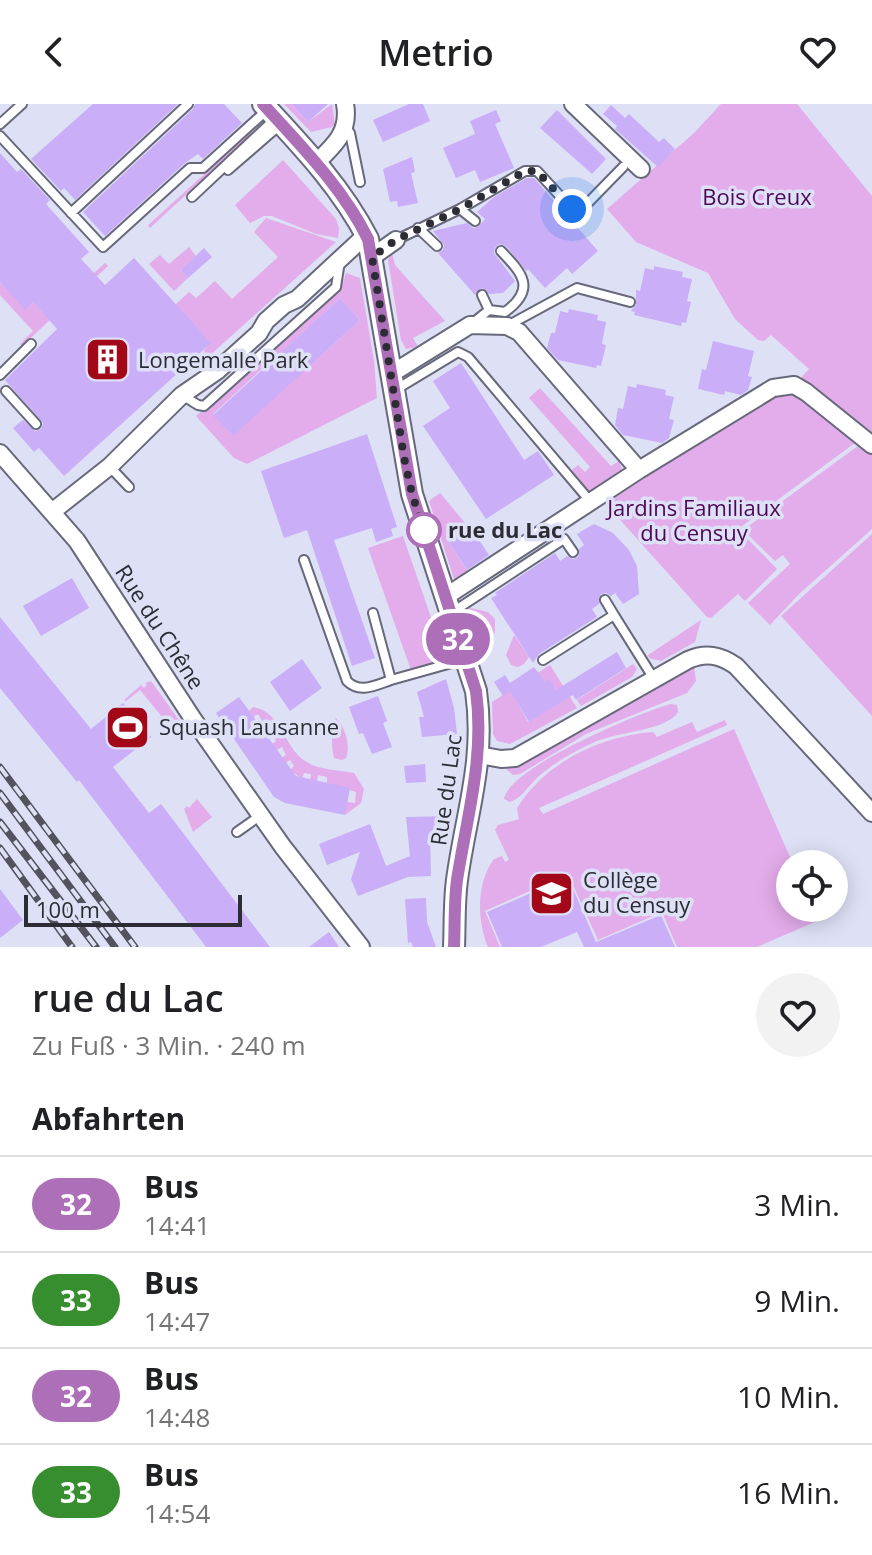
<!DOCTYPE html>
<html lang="de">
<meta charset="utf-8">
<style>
body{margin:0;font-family:"Open Sans",sans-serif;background:#f2f2f2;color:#202124;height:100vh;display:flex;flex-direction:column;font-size:30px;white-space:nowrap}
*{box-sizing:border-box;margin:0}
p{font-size:26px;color:#757577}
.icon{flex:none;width:44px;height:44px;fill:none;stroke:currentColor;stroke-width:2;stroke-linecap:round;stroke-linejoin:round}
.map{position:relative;height:843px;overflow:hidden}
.panel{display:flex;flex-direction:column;background:#fff;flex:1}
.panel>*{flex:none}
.badge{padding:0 16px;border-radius:26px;font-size:28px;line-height:52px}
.tools{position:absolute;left:776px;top:746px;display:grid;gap:16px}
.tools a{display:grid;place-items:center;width:72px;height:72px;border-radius:50%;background:#fff;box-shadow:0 4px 20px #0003;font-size:40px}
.scale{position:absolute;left:24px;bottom:20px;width:218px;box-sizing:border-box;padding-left:8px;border:4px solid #2b2c34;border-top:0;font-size:22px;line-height:28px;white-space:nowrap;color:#2b2c34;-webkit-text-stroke:6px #dee0f5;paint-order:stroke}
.you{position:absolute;width:40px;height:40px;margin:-20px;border:6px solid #fff;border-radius:50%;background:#1a73e8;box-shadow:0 0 0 12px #1a73e833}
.map>.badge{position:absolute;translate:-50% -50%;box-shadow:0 0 0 4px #fff}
h2{padding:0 32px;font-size:30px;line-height:72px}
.round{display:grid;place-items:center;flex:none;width:84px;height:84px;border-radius:42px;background:#f2f2f2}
.summary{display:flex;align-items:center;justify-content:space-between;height:136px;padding:0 32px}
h1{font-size:38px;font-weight:600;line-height:60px}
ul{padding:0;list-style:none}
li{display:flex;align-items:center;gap:24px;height:96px;padding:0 32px;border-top:2px solid #e0e0e0}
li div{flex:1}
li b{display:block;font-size:30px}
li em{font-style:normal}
li .badge{min-width:88px;font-weight:700;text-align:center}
header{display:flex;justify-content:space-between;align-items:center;height:104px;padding:0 32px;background:#fff;font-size:36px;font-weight:600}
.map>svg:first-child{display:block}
.green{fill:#e3acea;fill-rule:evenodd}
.building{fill:#caaef8}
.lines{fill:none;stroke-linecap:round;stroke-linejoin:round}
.service-casing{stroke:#67697b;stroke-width:12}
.minor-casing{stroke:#67697b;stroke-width:20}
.tertiary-casing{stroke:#67697b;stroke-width:24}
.service{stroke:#fff;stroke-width:8}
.minor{stroke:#fff;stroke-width:16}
.tertiary{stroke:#fff;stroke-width:20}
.rail-casing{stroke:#52535e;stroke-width:7}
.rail{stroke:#dee0f5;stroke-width:4;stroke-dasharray:12;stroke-linecap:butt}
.line-casing{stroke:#fff;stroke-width:18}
.line{stroke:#ac6fb8;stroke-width:12}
.walk{stroke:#2b2c34;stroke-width:8;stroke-dasharray:0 14.4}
.stop-dot{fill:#fff;stroke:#ac6fb8;stroke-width:4}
.labels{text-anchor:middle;stroke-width:7;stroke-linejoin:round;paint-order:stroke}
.park-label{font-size:22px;fill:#4e0757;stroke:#dee0f5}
.poi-label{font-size:22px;fill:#2b2c34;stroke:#dee0f5;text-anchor:start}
.stop-label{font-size:22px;font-weight:bold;fill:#2b2c34;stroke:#dee0f5;text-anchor:start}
.street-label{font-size:22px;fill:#2b2c34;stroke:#dee0f5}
</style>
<header><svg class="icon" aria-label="back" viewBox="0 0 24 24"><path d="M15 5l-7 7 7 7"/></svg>Metrio<svg class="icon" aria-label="heart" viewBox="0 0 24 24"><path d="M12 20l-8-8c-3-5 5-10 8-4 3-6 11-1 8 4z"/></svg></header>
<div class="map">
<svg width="872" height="843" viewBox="0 0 872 843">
<rect width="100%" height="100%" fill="#dee0f5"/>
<path class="green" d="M284,0h8l16,18 24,-18 3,20 -3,3 -21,5z
M721,0h76l75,92v245l-74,-60 11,-12 -38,-34 -7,6 -6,-1 -23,-21 -27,-46 -72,-31 -29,-33 87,-76z
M251,28l1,2 -102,94 -2,-3z
M283,56l53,59 3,9 -1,10 -22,-4 -44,-18h-8l-14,7 -15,-18z
M266,114l70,24 -128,115 -3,-1 -1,-5 6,-9 -35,-37 14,-13 7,6 19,-17 17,18 46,-42 -24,-25z
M189,143l7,9 -15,14 7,8 -14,13 -25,-27 11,-9 9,9z
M392,149l3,12 50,56 -32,17 5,9 -12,2 -5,-9 -13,-80z
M105,159l3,3 -86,80 -2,-2 13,-13 -33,-36v-13l25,27 8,-7 13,14z
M346,169l14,5 14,83 3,37 -130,66 -13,-6 -38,-42 145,-127zM340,194l20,22 -56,51 -19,-22zM268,259l19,21 -55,51 -19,-21z
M540,284l71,78 8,-5 4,11 -30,25 -21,-27 6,-5 7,7 5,-5 -61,-69z
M792,285l67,51 -121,89 39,40 -32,32 -7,-7 -27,24 -4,-1 -101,-113 114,-77 60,-36z
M862,339l10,8v78l-73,65 -29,31 -22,-22 42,-39 -7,-9 -8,6 -32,-31z
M440,389l26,31 -20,13 23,37 -14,8 -26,-81z
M872,430v182l-91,-100z
M403,432l43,125 -34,12 -44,-125z
M471,504l17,4 7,7v14l-6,6 -13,2 -10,-30z
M701,516l-6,22 -34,19 -12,-3 -1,-3z
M514,531l15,22 -5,7 -6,3 -7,-2 -5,-10z
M633,560l4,5 -5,8 -51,29 -4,-6z
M550,561l27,43 -67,36 -13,-3 -4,-7 -1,-32zM550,576l13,21 -35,21 -12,-22z
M694,563l2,14 -9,12 -101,41 -66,40 -7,1 -8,-7 13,-4z
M151,577l28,39 -2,3h-10l-27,-33 -14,11 -2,-1 17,-15 3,3 3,-3 -2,-2z
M671,600l6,1 1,7c-10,18 -60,20 -81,29 -21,9 -42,21 -59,36 -9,8 -16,21 -28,25l-6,-3c4,-31 136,-87 167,-95z
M253,603c28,4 31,40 52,54 13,9 33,9 49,12l10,16 -3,14 -16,12 2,-13 8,1 1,-11 -29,-9v-6l-9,-2 -1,6 -7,-1 1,-6 -7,-1 -2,6 -12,-9 4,-4 -4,-6 -5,3 -4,-5 5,-3 -4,-8 -6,3 -4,-6 4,-3 -5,-9 -5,3 -7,-10 4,-3 -5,-8 -5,3 -4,-6z
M336,614c9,9 15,27 10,40l-4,2 -8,-2c-3,-12 -3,-30 2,-40z
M725,616l2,5 -188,83 4,6 191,-85 59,135h-3v44h22l5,13 -60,26h-80l-15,-35 -64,28 -30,-66 -83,37 15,36h-12c-11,-26 -12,-64 6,-88l8,-3 3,6 4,-2 -14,-30 3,-5 21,-6 -2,-11c29,-46 83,-72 136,-76l4,5 35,-15 5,10z
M197,695l15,18 -19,15 -9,-23 3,-3 2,2z"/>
<path class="building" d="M93,0h85l-103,96 -11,-12 -3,3 -30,-32z
M195,0h29l18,19 -39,36 -5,-5 -13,9 -80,73 -22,-24 2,-2 108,-101z
M292,0h36l-20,18z
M409,0h14l7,17 -47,21 -10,-22z
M611,1l14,13 4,-4 30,28 5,-4 11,11 -17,18 -43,-38 2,-3 -14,-12z
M496,6l5,11 -6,3 19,44 -34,14 -5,-12 -19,8 -13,-30 32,-14 -5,-13z
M557,6l49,49 -14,15 -52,-46z
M0,49l17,19 4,-3 29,31 -4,4 43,48 -8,7 24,26 29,-27 77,85 -147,133 -25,-28 -5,4 -21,-24 10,-8 12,11 6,-2 2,-6 -38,-43 52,-51 -24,-27 -8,8 -25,-28z
M412,53l3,15 -4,1 7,30 -20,4 -1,-6 -7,1 -7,-33z
M527,74h7l64,73 -26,23 -5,-6 -22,20 -17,-19 -2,2 -20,-25 -7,-2 -4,4 -1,5 21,28 -12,12 -14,1 -7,-6 -7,7 -37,-42 5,-3 1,-5 -11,-14 34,-8 6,5 5,-1 7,-8 -8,-7 17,-15z
M204,144l8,9 -24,21 -7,-8z
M654,162l29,6 -1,5 10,2 -5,22 4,1 -5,21 -4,-1 -1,4 -47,-11 1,-3 -4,-1 5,-6v-15l4,1 5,-23 9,2z
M340,194l20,22 -127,116 -20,-21z
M569,205l29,6 -1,5 9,2 -4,22 4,1 -5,21 -4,-1 -1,3 -38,-8 -11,-12 4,-15h4l5,-22 8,2z
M713,237l41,10 -6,25 4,1 -4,13 -7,5 -16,-4 -1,4 -26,-6 4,-20 4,1z
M461,259l63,97 14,-9 16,24 -68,44 -63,-93 27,-18 -17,-27z
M637,280l29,6 -1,5 9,2 -5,22 5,1 -5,18 -7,5 -39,-8 -8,-10 3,-17 5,1 5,-23 8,2z
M367,330l30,93 -6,2 2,7 -17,6 -4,-14 -38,12 41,118 -23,8 -45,-136 -23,8 -23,-67z
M468,419l21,32 -22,15 -21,-33z
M594,420l19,9 16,17 8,16 2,28 -16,10 -8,-11 -4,3 -5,-3 -5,1 -2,10 -7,5 5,8 -58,37 -6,9 -42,-65 6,-3 -2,-2 60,-40 5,8 7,-5 6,3 5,-2 1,-8 5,-4 -7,-11z
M72,474l17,30 -48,28 -18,-30z
M0,513l91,112 32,-26 28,34 -38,30 36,46 12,-9 109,143h-64l-127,-167 -2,2 -77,-94z
M617,548l9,16 -50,32 -3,-5 -44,27 -19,-31 -7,5 -9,-14 11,-7 5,8 24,-16 11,15 5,-3 6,11z
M302,555l20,29 -32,23 -20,-29z
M446,575l8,29 3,26 -35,3 -3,-20h5l-7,-25z
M378,592l9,25 -4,2 9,24 -20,7 -9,-21 -4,1 -10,-27z
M239,593l57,79 54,12 -5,27 -60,-12 -11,-6 -58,-84z
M425,660l1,18 -20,1 -2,-17z
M452,712l-1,20h-21l1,40 -23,1 -50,19 -7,-17 9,-27 -33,13 -8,-21 51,-20 16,42 24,-10 -4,-39z
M568,773l28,65 65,-27 14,32h-91l-7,-15 -36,15h-39l-15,-35z
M0,785l23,31 -23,18z
M426,794l1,24 9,25h-23l-2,-5 -3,1 -3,-44z
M329,828l10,15h-30z"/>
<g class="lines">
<defs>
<path id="service" d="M0,20l22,-20
M346,24l4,5 10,49
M0,32l103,111 87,-79h13l64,-58
M228,66l53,-46
M192,93l84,-79
M460,105l15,12
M71,109l117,-109
M418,124l19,18
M396,136l64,-31 65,-38h12l35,38 8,2 43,-44
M489,206l16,2c32,-23 17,-39 -4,-61
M474,218l15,-12 -7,-15
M507,222l70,-38 53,14
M0,271l31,-31
M395,286l63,-38 10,5 122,144
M6,287l30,33
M182,291l16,10 6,1 132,-119 4,-26
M110,363l19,20
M304,456l43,121c13,13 29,4 44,-1
M605,496l9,15
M373,509l18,67 75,-21
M451,509l113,-74 9,13
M543,556l71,-45 40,64
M237,728l24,-17"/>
<path id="minor" d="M573,0l68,65
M316,59c19,-18 34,-32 29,-59
M372,153l24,-17
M391,270l79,-49 37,1 12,6 120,138
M0,349l77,88 116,178 90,128 78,100
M53,407l57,-45 72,-71 35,-24 42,-38 7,-12 18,-16 13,-6 69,-64
M445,493l194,-127 134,-82 21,-3 12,7 66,53
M479,651l22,4 14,-1 173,-98c18,-8 32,-5 48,6l136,147"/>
<path id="tertiary" d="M263,0c39,42 79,84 105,135l44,255 64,197c10,70 -10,122 -19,189 -3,22 -2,44 -3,67"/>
</defs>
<use href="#service" class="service-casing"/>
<use href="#minor" class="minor-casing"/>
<use href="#tertiary" class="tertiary-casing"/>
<use href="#service" class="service"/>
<use href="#minor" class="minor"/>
<use href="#tertiary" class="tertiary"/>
<defs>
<path id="rail" d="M0,663l135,180
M0,689l115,154
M0,718l96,125
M0,744l72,99"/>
</defs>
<use href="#rail" class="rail-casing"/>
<use href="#rail" class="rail"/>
</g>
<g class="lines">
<defs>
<path id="line" d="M263,0c38,42 80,84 105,135l44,255 64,197c9,66 -9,125 -19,189 -3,22 -2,45 -3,67"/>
</defs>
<use href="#line" class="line-casing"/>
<use href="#line" class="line"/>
<path class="walk" d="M424,426l-12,-36 -8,-37 -32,-200 24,-17 64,-31 65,-38h12l35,38"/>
</g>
<defs>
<symbol id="building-square" viewBox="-11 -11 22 22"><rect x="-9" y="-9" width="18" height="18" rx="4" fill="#a30819" stroke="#dee0f5"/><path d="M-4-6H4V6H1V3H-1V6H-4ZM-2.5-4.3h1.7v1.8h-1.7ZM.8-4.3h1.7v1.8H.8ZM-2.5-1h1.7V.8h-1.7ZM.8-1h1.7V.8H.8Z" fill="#fff"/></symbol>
<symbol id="stadium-square" viewBox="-11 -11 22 22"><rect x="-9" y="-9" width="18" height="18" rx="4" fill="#a30819" stroke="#dee0f5"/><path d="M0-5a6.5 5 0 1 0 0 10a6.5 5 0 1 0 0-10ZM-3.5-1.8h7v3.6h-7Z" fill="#fff"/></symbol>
<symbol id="school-square" viewBox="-11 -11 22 22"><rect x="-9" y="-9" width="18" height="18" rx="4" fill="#a30819" stroke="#dee0f5"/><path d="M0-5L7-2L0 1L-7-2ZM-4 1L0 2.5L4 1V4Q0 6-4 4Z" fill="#fff"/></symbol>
</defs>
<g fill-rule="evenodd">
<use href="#building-square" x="82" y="230" width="51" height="51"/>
<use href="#stadium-square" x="102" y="598" width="51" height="51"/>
<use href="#school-square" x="526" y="764" width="51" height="51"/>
</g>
<circle class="stop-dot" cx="424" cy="426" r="16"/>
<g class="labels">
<g class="park-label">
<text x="757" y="101">Bois Creux</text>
<text x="694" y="412">Jardins Familiaux<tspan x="694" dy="25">du Censuy</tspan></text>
</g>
<g class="poi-label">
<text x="138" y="264">Longemalle Park</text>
<text x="159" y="631">Squash Lausanne</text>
<text x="583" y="784">Collège<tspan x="583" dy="25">du Censuy</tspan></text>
</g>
<g class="stop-label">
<text x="448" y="434">rue du Lac</text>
</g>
<g class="street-label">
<text transform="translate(160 523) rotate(57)" y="8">Rue du Chêne</text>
<text transform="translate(446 686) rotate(-82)" y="8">Rue du Lac</text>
</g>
</g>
</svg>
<div class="tools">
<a><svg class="icon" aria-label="locate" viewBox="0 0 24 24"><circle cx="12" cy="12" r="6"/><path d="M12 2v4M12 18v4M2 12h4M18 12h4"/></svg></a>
</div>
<div class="scale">100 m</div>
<div class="you" style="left:572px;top:105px"></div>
<b class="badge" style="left:458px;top:535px;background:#ac6fb8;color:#fff">32</b>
</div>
<section class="panel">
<div class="summary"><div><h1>rue du Lac</h1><p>Zu Fuß · 3 Min. · 240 m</p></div><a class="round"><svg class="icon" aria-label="heart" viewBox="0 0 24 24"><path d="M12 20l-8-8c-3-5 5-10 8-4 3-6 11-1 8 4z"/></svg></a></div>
<h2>Abfahrten</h2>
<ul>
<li><span class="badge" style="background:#ac6fb8;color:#fff">32</span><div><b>Bus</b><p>14:41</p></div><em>3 Min.</em></li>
<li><span class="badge" style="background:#378e2e;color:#fff">33</span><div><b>Bus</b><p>14:47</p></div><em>9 Min.</em></li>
<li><span class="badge" style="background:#ac6fb8;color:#fff">32</span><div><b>Bus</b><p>14:48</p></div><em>10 Min.</em></li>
<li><span class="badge" style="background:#378e2e;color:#fff">33</span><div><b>Bus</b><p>14:54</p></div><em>16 Min.</em></li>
</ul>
</section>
